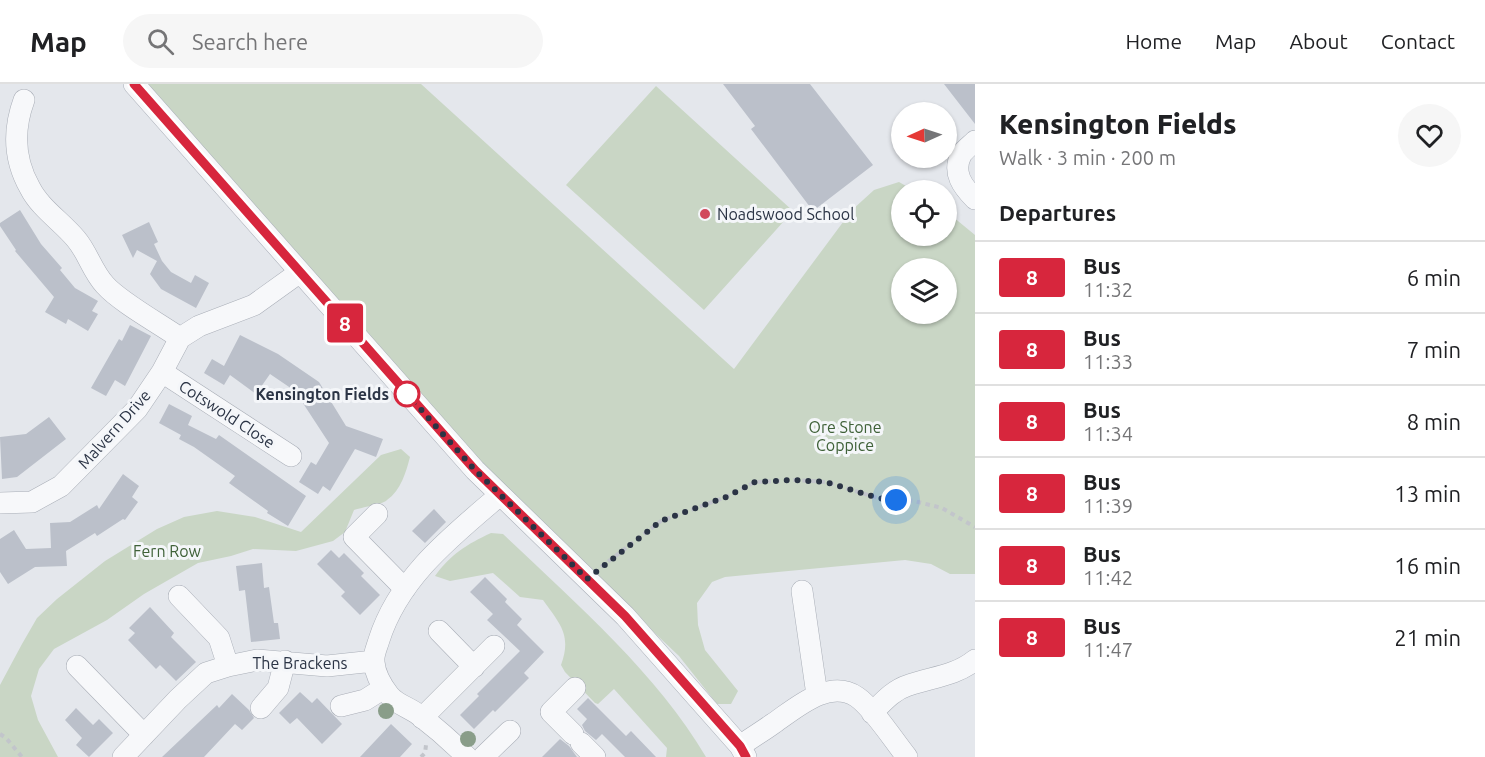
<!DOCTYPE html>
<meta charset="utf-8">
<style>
body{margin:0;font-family:Ubuntu,sans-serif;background:#f6f6f6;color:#202124;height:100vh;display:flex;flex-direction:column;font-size:22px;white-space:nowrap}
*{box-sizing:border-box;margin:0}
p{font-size:20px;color:#757577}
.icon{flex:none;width:33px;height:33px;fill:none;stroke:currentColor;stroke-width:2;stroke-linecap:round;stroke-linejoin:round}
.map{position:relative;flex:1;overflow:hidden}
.side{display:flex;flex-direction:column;background:#fff;width:510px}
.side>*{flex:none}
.badge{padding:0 12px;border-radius:4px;font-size:21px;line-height:39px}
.needle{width:39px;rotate:267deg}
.fabs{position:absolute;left:891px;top:18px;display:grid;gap:12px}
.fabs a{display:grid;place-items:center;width:66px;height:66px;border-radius:50%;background:#fff;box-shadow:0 2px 4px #0004;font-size:30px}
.you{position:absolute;width:30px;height:30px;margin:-15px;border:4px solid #fff;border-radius:50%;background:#1a73e8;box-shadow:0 0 0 9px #1a73e833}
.map>.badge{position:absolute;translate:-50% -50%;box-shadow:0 0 0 3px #fff}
h2{padding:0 24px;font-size:22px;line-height:54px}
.round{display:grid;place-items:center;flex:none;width:63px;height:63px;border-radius:32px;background:#f6f6f6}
.head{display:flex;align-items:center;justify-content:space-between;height:102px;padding:0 24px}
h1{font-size:28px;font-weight:800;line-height:45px}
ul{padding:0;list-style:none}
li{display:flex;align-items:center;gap:18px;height:72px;padding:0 24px;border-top:2px solid #e0e0e0}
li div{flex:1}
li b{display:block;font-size:22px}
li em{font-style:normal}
li .badge{min-width:66px;font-weight:700;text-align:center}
header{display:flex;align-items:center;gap:36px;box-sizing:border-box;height:84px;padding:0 30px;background:#fff;border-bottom:2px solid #e0e0e0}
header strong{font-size:28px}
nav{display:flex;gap:33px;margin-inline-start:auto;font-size:21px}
.search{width:420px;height:54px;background:#f6f6f6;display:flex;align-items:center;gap:15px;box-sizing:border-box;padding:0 21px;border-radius:33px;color:#757577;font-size:22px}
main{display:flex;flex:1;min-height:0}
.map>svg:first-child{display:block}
.green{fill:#c9d6c5;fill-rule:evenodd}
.building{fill:#bbc0ca}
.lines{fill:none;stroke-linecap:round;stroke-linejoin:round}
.minor-casing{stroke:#a9aeb7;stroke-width:22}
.path{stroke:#c2c5cb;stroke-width:4;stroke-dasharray:4.5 4.5;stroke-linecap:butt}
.minor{stroke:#f7f8fa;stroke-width:21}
.tree{fill:#899d89}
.line-casing{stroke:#fff;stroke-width:14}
.line{stroke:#d7263d;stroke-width:9}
.walk{stroke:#2b3445;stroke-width:6;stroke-dasharray:0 10.8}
.poi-dot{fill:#d1495b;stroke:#f4f6f9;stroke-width:2}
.stop-dot{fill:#fff;stroke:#d7263d;stroke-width:3}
.labels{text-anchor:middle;stroke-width:6;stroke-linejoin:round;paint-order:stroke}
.poi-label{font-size:16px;fill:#2b3445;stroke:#f4f6f9;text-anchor:start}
.stop-label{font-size:16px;font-weight:bold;fill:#2b3445;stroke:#f4f6f9;text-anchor:end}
.street-label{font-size:16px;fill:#2b3445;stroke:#f4f6f9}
.park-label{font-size:16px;fill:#3f6138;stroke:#f4f6f9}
</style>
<header>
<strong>Map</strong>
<div class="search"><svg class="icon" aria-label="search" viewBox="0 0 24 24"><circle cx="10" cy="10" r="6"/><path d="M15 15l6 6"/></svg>Search here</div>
<nav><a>Home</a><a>Map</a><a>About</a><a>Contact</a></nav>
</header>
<main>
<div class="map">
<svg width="975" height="673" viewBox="0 0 975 673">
<rect width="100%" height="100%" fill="#e4e7ec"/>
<path class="green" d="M145,0h276l313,285 118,-159 22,-20 25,-8 14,8h-11v46h44l1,-24 28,23v339h-25l-19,-10 -26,-4 -180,17 -13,5 -15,21 1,22 7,25 33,41 -7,13h-14l-38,-48 -92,-87 -114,-112 -77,-87 -96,-114zM902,184h44v46h-44z
M656,2l137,125 -89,99 -138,-125z
M401,365l9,8c-4,15 -9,33 -23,43 -5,5 -25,7 -33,10l-9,22 -12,9 -37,10 -43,-2 -22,7 -33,7 -54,31 -37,26 -53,29 -15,20 -8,27 7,24 20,37h-58v-72l22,-41 15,-26 20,-19 48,-38 52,-32 27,-12 33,-6 38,6 46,15 80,-77z
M491,449l12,1c70,67 154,139 203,223h-40l1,-9 -53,-59 -16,15 -3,-1 -30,-31 -4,-7c11,-30 -1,-41 -18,-65l-23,-3 -27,-24 -43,8 -15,-5c15,-21 32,-32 56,-43z"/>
<path class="building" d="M723,0h87l63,81 -60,46 -62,-82 4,-3z
M944,0h31v40z
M20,126l21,34 21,24 -2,2 15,18 23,13 -6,10 6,3 -10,17 -20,-12 -2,5 -21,-12 9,-15 -39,-46 1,-1 -16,-24v-3z
M149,138l9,20 -4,2 8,17 9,11 20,11 4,-8 14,8 -13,25 -35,-19 -11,-15 7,-13 -20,-11 -4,8 -11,-23z
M130,241l21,11 -26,50 -10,-6 -9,16 -15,-8 28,-49 3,2z
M240,251l38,19 41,28 27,44 37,13 -7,18 -21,-8 -25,42 -7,-5 -5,8 -19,-12 12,-20 5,3 13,-22 -34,-52 -25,-17 -14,20 -26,-19 -6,10 -20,-12 8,-14 12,7z
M169,320l23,12 -4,9 28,14 3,-4 87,61 -18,30 -21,-13 1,-2 -39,-28 6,-7 -41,-29 -15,-8 2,-4 -22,-12z
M49,333l17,22 -49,38 -15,2 -2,-42 26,-3z
M123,390l16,12 -7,11 6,5 -13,18 -2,-1 -26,17 -2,-3 -29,18 1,15 -32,1 -27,17 -8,-12v-33l14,-9 12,19 25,-1 -1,-25 20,-1 27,-17 2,4z
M434,425l12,13 -21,21 -13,-12z
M331,466l8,8 5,-5 20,20 -3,3 19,19 -20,20 -19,-19 4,-4 -28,-28z
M262,479l2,25 5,-1 5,36h4l2,16 -29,3 -6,-52 -6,1 -3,-25z
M485,493l22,22 -2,3 17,17 -5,6 27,27 -20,21 5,5 -34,34 -2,-2 -19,19 -14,-14 19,-19 -2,-2 43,-43 -33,-31 6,-6 -23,-22z
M150,523l24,26 -3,4 25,25 -20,19 -16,-16 -4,4 -28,-29 7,-7 -6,-5z
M300,608l12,11 5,-5 25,26 -20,20 -25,-26 -7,6 -11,-11z
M232,610l17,16 5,8 -12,12 -7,-6 -31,33h-42l55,-52 2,3z
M588,614l38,38 5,-5 25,26h-31l-23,-23 -6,6 -11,-9 -3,-6 5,-6 -10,-10z
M76,624l17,17 6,-6 14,14 -24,24 -13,-12 6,-7 -17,-18z
M391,640l21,20 -12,13h-40z
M560,655l9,7 8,11h-35z"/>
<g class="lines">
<defs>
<path id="minor" d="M134,0l341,386 150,146 115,130 6,11
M24,16c-11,30 -10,60 6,88 10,20 32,34 46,51 12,14 16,32 29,46 15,17 55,39 75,53
M975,57c-4,4 -11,9 -14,14 -9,18 2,32 14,44
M162,288l129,84
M0,419l32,-1 29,-16 76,-77 25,-37 18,-34 19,-12 55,-21 46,-33
M377,430l-23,23 51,52
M802,507l15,104
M179,512l40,42 9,28
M439,547l35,36
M77,582l67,69
M341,622l24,-6 19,-12
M261,624l17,-20 7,-27
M872,629c11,-11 21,-23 37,-28 23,-8 46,-9 66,-25
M422,634l72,-72
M573,650l-22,-22 24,-24
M581,659l14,14
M740,662c11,-8 23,-15 34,-23 22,-15 55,-45 83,-26 16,11 37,44 50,60
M123,673l55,-58 28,-26 22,-7 29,-6 70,6 47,-5
M467,673c-15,-15 -31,-29 -48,-42 -10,-8 -22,-10 -30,-20 -7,-9 -14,-21 -15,-33 -1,-7 3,-15 5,-22 20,-63 73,-104 121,-145
M483,673l27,-26"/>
</defs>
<use href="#minor" class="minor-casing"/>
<path class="path" d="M601,483l60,-46 65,-24 29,-15 39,-2 32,2 52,16 36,3 28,7 33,19
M0,650l6,4 16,19
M421,673l4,-4 1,-8"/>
<use href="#minor" class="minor"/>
</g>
<g class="tree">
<circle cx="386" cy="627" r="8"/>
<circle cx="468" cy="655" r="8"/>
</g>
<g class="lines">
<defs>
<path id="line" d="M134,0l341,386 150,146 115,130 6,11"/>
</defs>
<use href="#line" class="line-casing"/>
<use href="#line" class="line"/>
<path class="walk" d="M407,310l68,76 112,109 74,-58 65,-24 29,-15 39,-2 32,2 52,16 18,2"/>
</g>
<circle class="poi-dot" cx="705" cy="130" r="6"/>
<circle class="stop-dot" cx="407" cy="310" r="12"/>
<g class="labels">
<g class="poi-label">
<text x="717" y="136">Noadswood School</text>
</g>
<g class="stop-label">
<text x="389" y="316">Kensington Fields</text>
</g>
<g class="street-label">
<text transform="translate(227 330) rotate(33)" y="6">Cotswold Close</text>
<text transform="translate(114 345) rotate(-48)" y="6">Malvern Drive</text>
<text x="300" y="585">The Brackens</text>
</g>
<g class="park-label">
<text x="845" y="349">Ore Stone<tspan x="845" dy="18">Coppice</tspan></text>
<text x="167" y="473">Fern Row</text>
</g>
</g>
</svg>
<div class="fabs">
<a><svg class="needle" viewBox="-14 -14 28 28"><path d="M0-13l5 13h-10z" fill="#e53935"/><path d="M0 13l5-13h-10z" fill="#757577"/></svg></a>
<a><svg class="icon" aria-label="locate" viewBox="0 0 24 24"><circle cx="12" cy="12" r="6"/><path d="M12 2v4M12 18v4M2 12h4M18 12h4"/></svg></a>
<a><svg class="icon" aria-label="layers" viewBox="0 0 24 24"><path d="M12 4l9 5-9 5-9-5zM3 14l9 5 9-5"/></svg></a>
</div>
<div class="you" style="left:896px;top:416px"></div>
<b class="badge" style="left:345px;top:239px;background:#d7263d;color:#fff">8</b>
</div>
<section class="side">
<div class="head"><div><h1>Kensington Fields</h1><p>Walk · 3 min · 200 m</p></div><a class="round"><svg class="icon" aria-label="heart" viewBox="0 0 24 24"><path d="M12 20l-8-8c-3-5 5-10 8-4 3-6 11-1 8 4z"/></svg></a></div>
<h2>Departures</h2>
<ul>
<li><span class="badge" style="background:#d7263d;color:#fff">8</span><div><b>Bus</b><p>11:32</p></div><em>6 min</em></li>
<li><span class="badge" style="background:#d7263d;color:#fff">8</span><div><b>Bus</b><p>11:33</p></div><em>7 min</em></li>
<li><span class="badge" style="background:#d7263d;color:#fff">8</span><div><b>Bus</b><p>11:34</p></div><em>8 min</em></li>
<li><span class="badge" style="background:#d7263d;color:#fff">8</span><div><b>Bus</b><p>11:39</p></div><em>13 min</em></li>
<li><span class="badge" style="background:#d7263d;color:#fff">8</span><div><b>Bus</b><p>11:42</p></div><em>16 min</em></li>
<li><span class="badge" style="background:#d7263d;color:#fff">8</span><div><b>Bus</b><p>11:47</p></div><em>21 min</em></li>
</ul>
</section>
</main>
